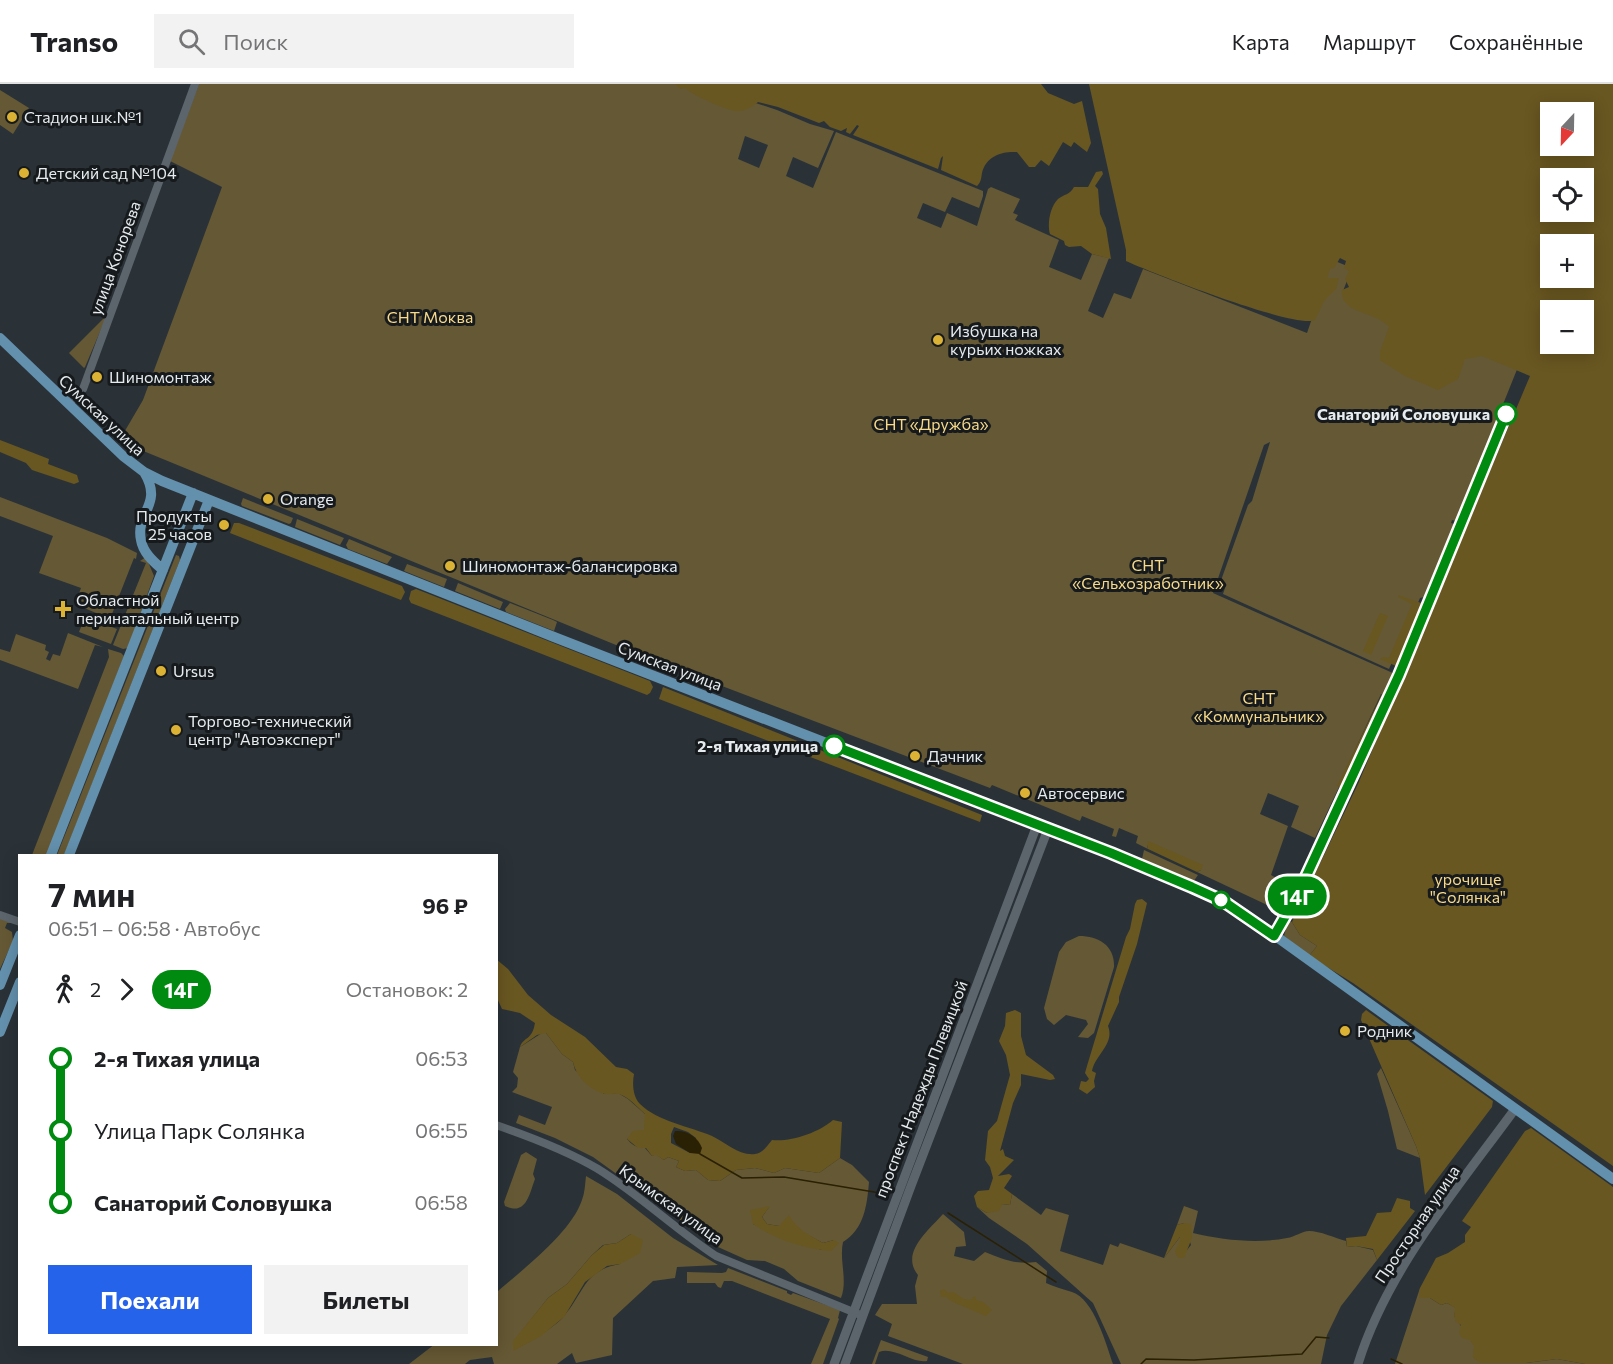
<!DOCTYPE html>
<html lang="ru">
<meta charset="utf-8">
<style>
body{margin:0;font-family:Commissioner,sans-serif;background:#f2f2f2;color:#202124;height:100vh;display:flex;flex-direction:column;font-size:22px;white-space:nowrap}
*{box-sizing:border-box;margin:0}
p{font-size:20px;color:#757577}
.icon{flex:none;width:33px;height:33px;fill:none;stroke:currentColor;stroke-width:2;stroke-linecap:round;stroke-linejoin:round}
.map{position:relative;flex:1;overflow:hidden}
.panel{position:absolute;left:18px;top:770px;width:480px;height:492px;display:flex;flex-direction:column;background:#fff;border-radius:0px;box-shadow:0 3px 15px #0003}
.panel>*{flex:none}
.badge{padding:0 12px;border-radius:20px;font-size:21px;line-height:39px}
.needle{width:39px;rotate:202deg}
.buttons{position:absolute;left:1540px;top:18px;display:grid;gap:12px}
.buttons a{display:grid;place-items:center;width:54px;height:54px;border-radius:0px;background:#fff;box-shadow:0 3px 15px #0003;font-size:30px}
.map>.badge{position:absolute;translate:-50% -50%;box-shadow:0 0 0 3px #fff}
.legs{display:flex;align-items:center;gap:9px;height:66px;padding:0 30px;font-size:20px}
.legs p{margin-inline-start:auto}
.overview{display:flex;align-items:center;justify-content:space-between;height:102px;padding:0 30px}
h1{font-size:33px;font-weight:700;line-height:45px}
.primary-button{display:flex;gap:12px;margin-top:auto;padding:12px 30px}
.primary-button a{flex:1;height:69px;border-radius:0px;background:#2563eb;color:#fff;font-size:24px;font-weight:700;line-height:69px;text-align:center}
.primary-button a+a{background:#f2f2f2;color:#202124}
ul{padding:0 30px;list-style:none}
li{display:flex;align-items:center;gap:21px;height:72px;font-size:22px}
li i{display:grid;place-items:center;width:9px;height:100%;margin:0 8px;background:currentColor}
li i::after{content:'';width:15px;height:15px;margin:-8px;border:4px solid;border-radius:50%;background:#fff}
li p{margin-inline-start:auto}
li:first-child i{background:linear-gradient(#0000 50%,currentColor 0)}
li:last-child i{background:linear-gradient(currentColor 50%,#0000 0)}
header{display:flex;align-items:center;gap:36px;box-sizing:border-box;height:84px;padding:0 30px;background:#fff;border-bottom:2px solid #e0e0e0}
header strong{font-size:28px}
nav{display:flex;gap:33px;margin-inline-start:auto;font-size:21px}
.search{width:420px;height:54px;background:#f2f2f2;display:flex;align-items:center;gap:15px;box-sizing:border-box;padding:0 21px;border-radius:0px;color:#757577;font-size:22px}
.map>svg:first-child{display:block}
.green{fill:#655834;fill-rule:evenodd}
.forest{fill:#695721;fill-rule:evenodd}
.water{fill:#2a2004}
.lines{fill:none;stroke-linecap:round;stroke-linejoin:round}
.stream{stroke:#2a2004;stroke-width:1.5}
.tertiary{stroke:#5c656c;stroke-width:8}
.secondary{stroke:#5c656c;stroke-width:9}
.primary{stroke:#6390ad;stroke-width:10}
.line-1-casing{stroke:#fff;stroke-width:14}
.line-1{stroke:#008a10;stroke-width:9}
.poi-dot{fill:#dbb233;stroke:#161a1c;stroke-width:2}
.stop-1-dot{fill:#fff;stroke:#008a10;stroke-width:3}
.labels{text-anchor:middle;stroke-width:6;stroke-linejoin:round;paint-order:stroke}
.poi-label{font-size:16px;fill:#e6ebef;stroke:#161a1c;text-anchor:start}
.street-label{font-size:16px;fill:#e6ebef;stroke:#161a1c}
.park-label{font-size:16px;fill:#f8da89;stroke:#161a1c}
.stop-label{font-size:16px;font-weight:bold;fill:#e6ebef;stroke:#161a1c;text-anchor:end}
</style>
<header>
<strong>Transo</strong>
<div class="search"><svg class="icon" aria-label="search" viewBox="0 0 24 24"><circle cx="10" cy="10" r="6"/><path d="M15 15l6 6"/></svg>Поиск</div>
<nav><a>Карта</a><a>Маршрут</a><a>Сохранённые</a></nav>
</header>
<div class="map">
<svg width="1613" height="1280" viewBox="0 0 1613 1280">
<rect width="100%" height="100%" fill="#2a3238"/>
<path class="green" d="M199,0h499l79,26 33,14 24,7 -16,37 -25,-11 -7,19 27,12 23,-56 147,59v5l-4,12 -27,-11 -7,15 -22,-9 -6,15 24,10 6,-15 30,13 11,-37 3,-2 29,12 -7,14 5,2 -3,5 44,20 -10,27 32,13 11,-26 17,4 -21,53 15,7 11,-25 17,6 12,-30 164,64 12,-35 2,-17 14,-20 17,7 -9,23v7l175,69 -62,154 -4,-1 -1,3 3,1 -30,73 -4,1 -31,71 -166,-75 2,-6 -6,-2 29,-81 4,-4 18,-59 -6,3 -51,148 182,81 -9,21 -5,-1 -43,92 1,1 -24,51 -24,-11 8,-21 -31,-13 -8,21 28,12 -17,49 25,14 -12,24 -87,-41 4,-2 -54,-25 1,4 -12,-6 2,-7 -19,-8 -3,9 -4,-1 2,-7 -32,-13 -2,5 -88,-36 -2,3 -352,-134 -519,-213 24,-41 79,-213 -52,-26zM745,52l23,9 -9,23 -21,-9z
M0,6l29,18 -16,26 -13,-9z
M107,231l-22,52 -1,1 -15,-15z
M0,413l107,41 30,15 -1,6 -2,-1 -24,61 -35,-15 6,-16 -42,-15 14,-37 -53,-20z
M243,414l50,20 -2,5 -2,1 -47,-18 -1,-2z
M297,435l47,19 -4,7 -45,-18z
M349,455l43,18 -5,7 -39,-15 -2,-4z
M176,471l3,1 1,4 -116,295h-7z
M146,473l8,19 -26,72 -5,1 -10,-4 33,-82 -6,-2z
M407,480l40,15 -3,8 -40,-16z
M458,499l45,19 -3,7 -45,-18z
M510,519l43,17 4,2 -3,9 -48,-19 -1,-3z
M85,533l32,12 -6,15 -32,-12z
M68,549l35,14 -8,-2 -17,44 -78,-29v-11l10,3 6,-18 30,11 -1,5 4,2 -3,7 4,2 3,-7 7,2z
M108,565l13,4 3,3 -77,199h-15l77,-198z
M1144,766l54,25 -5,7 -51,-23z
M0,831l14,8h-7l-2,5 7,4 1,9 -13,28z
M1288,837l4,1 8,13 17,11 -8,10 -25,-20z
M1079,852c20,0 36,10 35,31l-20,66 -6,5 -10,-1 10,-13 -2,-4 -20,-5 -12,10 -7,-6 -3,-11 15,-56 7,-10z
M542,949h4l16,21 11,8 2,8 29,24 14,-1 10,6 17,15v16l-18,9c5,6 10,9 18,9l7,8 4,-2 8,6 4,-3 11,4 -3,6 9,4 11,-1 12,10 12,1 16,-11 19,-2 19,5 11,-5 34,5 21,-15 12,7 17,17c-2,24 -5,47 -26,60 -4,19 5,38 -2,56l-43,-17 -14,-12 -19,-8 -18,-1 -29,-13 -125,-90 -38,-19 -39,-15 3,-8 26,10 7,-18 -40,-15 5,-5 1,-9 -5,-6 7,-25zM769,1123l-7,10 5,7 12,2 15,-2 10,9 19,10 11,-3 -12,10 -19,-6 -50,-20z
M1381,984l35,78 4,12 -23,-9 -9,-38 -11,-37z
M526,1068l11,7 -4,15 2,5c-6,16 -9,37 -30,27l-1,-4 17,-47z
M586,1092l31,18 56,44 45,27 -41,2 -2,11 -22,3 -40,37 -1,37 -36,8 -4,-10 -15,11h-63l-2,-7 -22,3 -5,4h-56l26,-20h61l1,-52c26,-23 74,-59 85,-92 3,-8 3,-16 4,-24zM631,1150l-11,30c-36,6 -36,29 -56,52 -7,10 -39,29 -51,34l1,-9 34,-43 19,-14 25,-29 11,-10 14,-2z
M1012,1110l29,21 5,-7 23,7 -9,36 43,14 7,-21 8,3 2,-4 44,15 16,-21v4l7,9 4,-5 -7,-22 -7,2 7,-19 14,5 -5,22c30,7 63,11 94,5 8,-1 15,-7 22,-7 11,0 26,7 37,10l1,6 9,-1 17,4 4,10 -36,46 -14,29 -6,29h-200l-28,-61 -66,-59 -38,-26 -12,-11 10,6 15,-9 8,1z
M943,1130l21,18 2,14 -10,1 -2,9 20,5 11,-9c18,7 31,13 51,10l11,9 -1,12c9,4 17,6 26,9 22,7 34,52 41,72h-150l-75,-28 4,-12 -17,-9 7,-11h35l-2,-18 3,-11c-18,-22 10,-44 25,-61z
M728,1184l59,23v2l4,2 2,-2 47,17 -2,8 1,1 -16,45h-12l19,-45 -98,-38h-8l-3,7 -3,-1 -3,-4h-28v-11l35,1 4,-1z
M1420,1204v10h10l11,7 6,-2 9,5 -2,8 21,30 6,17h45l31,-4 28,5h-190z
M881,1256l47,17 -1,4c-14,3 -33,-15 -48,-9l-4,12h-3z"/>
<path class="forest" d="M675,0h366l7,9 26,11 8,-3 9,42 -4,9 -13,-10 -3,5 -8,-5 -14,24 -8,-6 -6,7h-6l-12,-15c-15,-1 -31,4 -35,21 -1,6 -1,9 -5,13l-36,-16 2,-14 -2,2 -3,11 -85,-34 6,-9 -2,-1 -7,9 -4,-2 1,-4 -6,3 -11,-4 -6,-6 -5,2 -41,-16 -20,-5c-5,4 -14,10 -22,9 -8,0 -46,-17 -51,-23l-5,1z
M1089,0h524v1082l-260,-183 -44,-27 8,-10 -17,-11 -8,-13 66,-138 172,-408 -48,-20 -17,3 -7,20 -20,11 -33,-14 -25,-16v-8l9,-25c-11,-15 -50,-13 -47,-37l7,-3 -4,-8 4,-8 -5,-3 2,-7 -6,-3 -6,10 -4,1 -3,9h12l-3,11 -12,12 -9,19c-20,9 -163,-47 -189,-59v-11zM1551,28h33v34h-33zM1551,94h33v34h-33zM1551,160h33v34h-33zM1551,226h33v34h-33z
M1102,87l1,3 -8,12 3,3 2,25 6,14 5,31 -19,-5 -11,-8 -12,1 -4,-2 -1,-4 -14,-7c-3,-10 0,-27 8,-35 6,-5 12,-4 16,-12h14l8,-15z
M0,356l49,19 -1,5 29,11 2,7 -5,2 -42,-14 -6,-7 -26,-11z
M234,439h5l163,63 3,6 -4,8 -171,-67z
M416,505l234,92 3,6 -3,6 -3,2 -236,-92 -2,-4 2,-8z
M1398,511l26,9 -19,49 -4,1 -5,12 -16,-7 3,-2 6,1 23,-54 -14,-7z
M1380,529l8,3 -17,39 -8,-4z
M663,603l319,128 -2,7 -321,-123z
M1382,610l4,1 -43,92h-4l-2,-1z
M1148,757l55,24 -2,5 -4,2 -49,-23 -1,-4z
M1142,815l5,4 -10,41 -18,53v5l-11,24c7,18 -13,29 -16,45l4,2 -2,8 1,6 -8,7 -8,-5 2,-8 5,1 3,-3 -4,-6 2,-7 39,-129 4,-8 5,-25 2,-4z
M496,875l12,10 20,26 23,20 34,22 31,30 11,2 7,5c-2,10 -1,23 6,30 17,17 51,23 72,32 13,6 27,20 43,18 8,-1 12,-8 17,-14 19,2 46,-7 61,-20l9,2 -2,36 -21,15 -34,-5 -11,5 -19,-5 -19,2 -16,11 -12,-1 -12,-10 -11,1 -9,-4 3,-6 -11,-4 -4,3 -8,-5 -4,1 -6,-8h-8l-11,-9 6,-8 11,-1 1,-16c-8,-7 -16,-17 -26,-20 -5,-1 -10,1 -14,0 -16,-4 -29,-18 -32,-32l-11,-8 -16,-21 -9,2 -17,12c4,-11 12,-6 15,-24l-15,-10 -18,-4 -5,-11zM674,1043l14,5 8,6 -6,15 -19,-10v-9z
M1015,926l6,3v23l5,19 27,20 2,4 -5,1 -29,-6v11l-8,18 -13,48 3,-2 2,7 9,4 -16,16 11,-2 3,2 -8,12 8,6 -2,11 -8,-1 -3,7 -12,2 -10,-6 -3,-11 4,-5 11,-1 4,-12 -3,-11 -5,-7 3,-29 9,-10 13,-46 -4,-20 -7,-14 6,-15 1,-13z
M1366,926l127,91 -1,6 -67,88 -5,-37 -4,-12 -55,-126 1,-6z
M1531,1044l82,59v177h-28l-28,-5 -31,4h-45l-8,-5 1,-12 -4,-6 -8,-2 -3,-5 2,-8 -5,-3 -2,-6 1,-8 -8,-5 -6,2 -11,-7h-11l1,-10 16,-30 12,-5 17,-11v-7l6,-8 -9,-6 63,-90z
M1397,1114l13,3v7l5,3 -38,49 -4,-11 -17,-3 -9,1 -1,-9 20,-2 11,-23 14,-1z
M770,1122l-8,11 5,7 12,2 10,-11c8,15 20,20 34,28l11,-3 5,3 -8,8c-27,-2 -57,-12 -78,-27l-3,-14z
M1184,1139l7,1 1,14 -8,20h-6l-3,-7 5,-10v-4l-16,21 13,-33z
M631,1150l12,6 -3,13 -20,11 -13,2 -22,16 -21,35 -23,19 -28,15v-10l35,-43 19,-14 25,-29 12,-10 13,-2z
M944,1205l4,4 5,-1 11,7 7,1 4,-5 1,5 7,2 9,8 -6,6 -33,-14 -7,-5h-5l-1,-6z"/>
<path class="water" d="M675,1047c12,-1 23,6 27,17l-2,6 -10,-1 -14,-9 -3,-8z"/>
<g class="lines">
<path class="stream" d="M700,1070l42,24 42,-1 96,16
M948,1129l108,69
M1391,1275l11,5
M1141,1280l5,-5 48,1 108,-6 14,-17 13,1"/>
<path class="tertiary" d="M68,320l15,-15 112,-305
M0,831l20,7
M496,1041c35,12 70,25 102,44 42,26 77,60 118,87l147,60"/>
<path class="secondary" d="M834,1280l203,-539
M845,1280l66,-178 137,-357
M1358,1280c29,-94 100,-177 157,-255"/>
<path class="primary" d="M0,254l123,118 21,16 18,9 392,156 583,227 86,37 22,13 368,265
M144,388c20,33 -9,40 -3,68 2,13 13,22 22,30
M51,771l142,-362
M69,771l140,-355
M0,901l20,-50
M0,948l20,-50"/>
</g>
<g class="lines">
<defs>
<path id="line-1" d="M834,662l277,107 81,34 31,14 51,35 24,-42 101,-219 107,-261"/>
</defs>
<use href="#line-1" class="line-1-casing"/>
<use href="#line-1" class="line-1"/>
</g>
<g class="poi-dot">
<circle cx="12" cy="33" r="6"/>
<circle cx="24" cy="89" r="6"/>
<circle cx="938" cy="256" r="6"/>
<circle cx="97" cy="293" r="6"/>
<circle cx="268" cy="415" r="6"/>
<circle cx="224" cy="441" r="6"/>
<circle cx="450" cy="482" r="6"/>
<path d="M60 516h6v6h6v6h-6v6h-6v-6h-6v-6h6z"/>
<circle cx="161" cy="587" r="6"/>
<circle cx="176" cy="646" r="6"/>
<circle cx="915" cy="672" r="6"/>
<circle cx="1025" cy="709" r="6"/>
<circle cx="1345" cy="947" r="6"/>
</g>
<g class="stop-1-dot">
<circle cx="1506" cy="330" r="10"/>
<circle cx="834" cy="662" r="10"/>
<circle cx="1221" cy="816" r="8"/>
</g>
<g class="labels">
<g class="poi-label">
<text x="24" y="39">Стадион шк.№1</text>
<text x="36" y="95">Детский сад №104</text>
<text x="950" y="253">Избушка на<tspan x="950" dy="18">курьих ножках</tspan></text>
<text x="109" y="299">Шиномонтаж</text>
<text x="280" y="421">Orange</text>
<text x="212" y="438" text-anchor="end">Продукты<tspan x="212" dy="18">25 часов</tspan></text>
<text x="462" y="488">Шиномонтаж-балансировка</text>
<text x="76" y="522">Областной<tspan x="76" dy="18">перинатальный центр</tspan></text>
<text x="173" y="593">Ursus</text>
<text x="188" y="643">Торгово-технический<tspan x="188" dy="18">центр "Автоэксперт"</tspan></text>
<text x="927" y="678">Дачник</text>
<text x="1037" y="715">Автосервис</text>
<text x="1357" y="953">Родник</text>
</g>
<g class="street-label">
<text transform="translate(115 174) rotate(-70)" y="6">улица Конорева</text>
<text transform="translate(102 331) rotate(43)" y="6">Сумская улица</text>
<text transform="translate(670 582) rotate(21)" y="6">Сумская улица</text>
<text transform="translate(921 1005) rotate(-69)" y="6">проспект Надежды Плевицкой</text>
<text transform="translate(671 1120) rotate(36)" y="6">Крымская улица</text>
<text transform="translate(1417 1140) rotate(-56)" y="6">Просторная улица</text>
</g>
<g class="park-label">
<text x="430" y="239">СНТ Моква</text>
<text x="931" y="346">СНТ «Дружба»</text>
<text x="1148" y="487">СНТ<tspan x="1148" dy="18">«Сельхозработник»</tspan></text>
<text x="1259" y="620">СНТ<tspan x="1259" dy="18">«Коммунальник»</tspan></text>
<text x="1468" y="801">урочище<tspan x="1468" dy="18">"Солянка"</tspan></text>
</g>
<g class="stop-label">
<text x="1490" y="336">Санаторий Соловушка</text>
<text x="818" y="668">2-я Тихая улица</text>
</g>
</g>
</svg>
<div class="buttons">
<a><svg class="needle" viewBox="-14 -14 28 28"><path d="M0-13l5 13h-10z" fill="#e53935"/><path d="M0 13l5-13h-10z" fill="#757577"/></svg></a>
<a><svg class="icon" aria-label="locate" viewBox="0 0 24 24"><circle cx="12" cy="12" r="6"/><path d="M12 2v4M12 18v4M2 12h4M18 12h4"/></svg></a>
<a>+</a>
<a>−</a>
</div>
<b class="badge" style="left:1297px;top:812px;background:#008a10;color:#fff">14Г</b>
<section class="panel">
<div class="overview"><div><h1>7 мин</h1><p>06:51 – 06:58 · Автобус</p></div><b>96 ₽</b></div>
<div class="legs"><svg class="icon" aria-label="walk" viewBox="0 0 24 24"><circle cx="13" cy="4" r="2"/><path d="M13 8l-2 6 4 7M11 14l-3 7M7 12l3-4h3l4 4"/></svg>2<svg class="icon" aria-label="forward" viewBox="0 0 24 24"><path d="M9 5l7 7-7 7"/></svg><b class="badge" style="background:#008a10;color:#fff">14Г</b><p>Остановок: 2</p></div>
<ul>
<li><i style="color:#008a10"></i><b>2-я Тихая улица</b><p>06:53</p></li>
<li><i style="color:#008a10"></i><span>Улица Парк Солянка</span><p>06:55</p></li>
<li><i style="color:#008a10"></i><b>Санаторий Соловушка</b><p>06:58</p></li>
</ul>
<div class="primary-button"><a>Поехали</a><a>Билеты</a></div>
</section>
</div>
